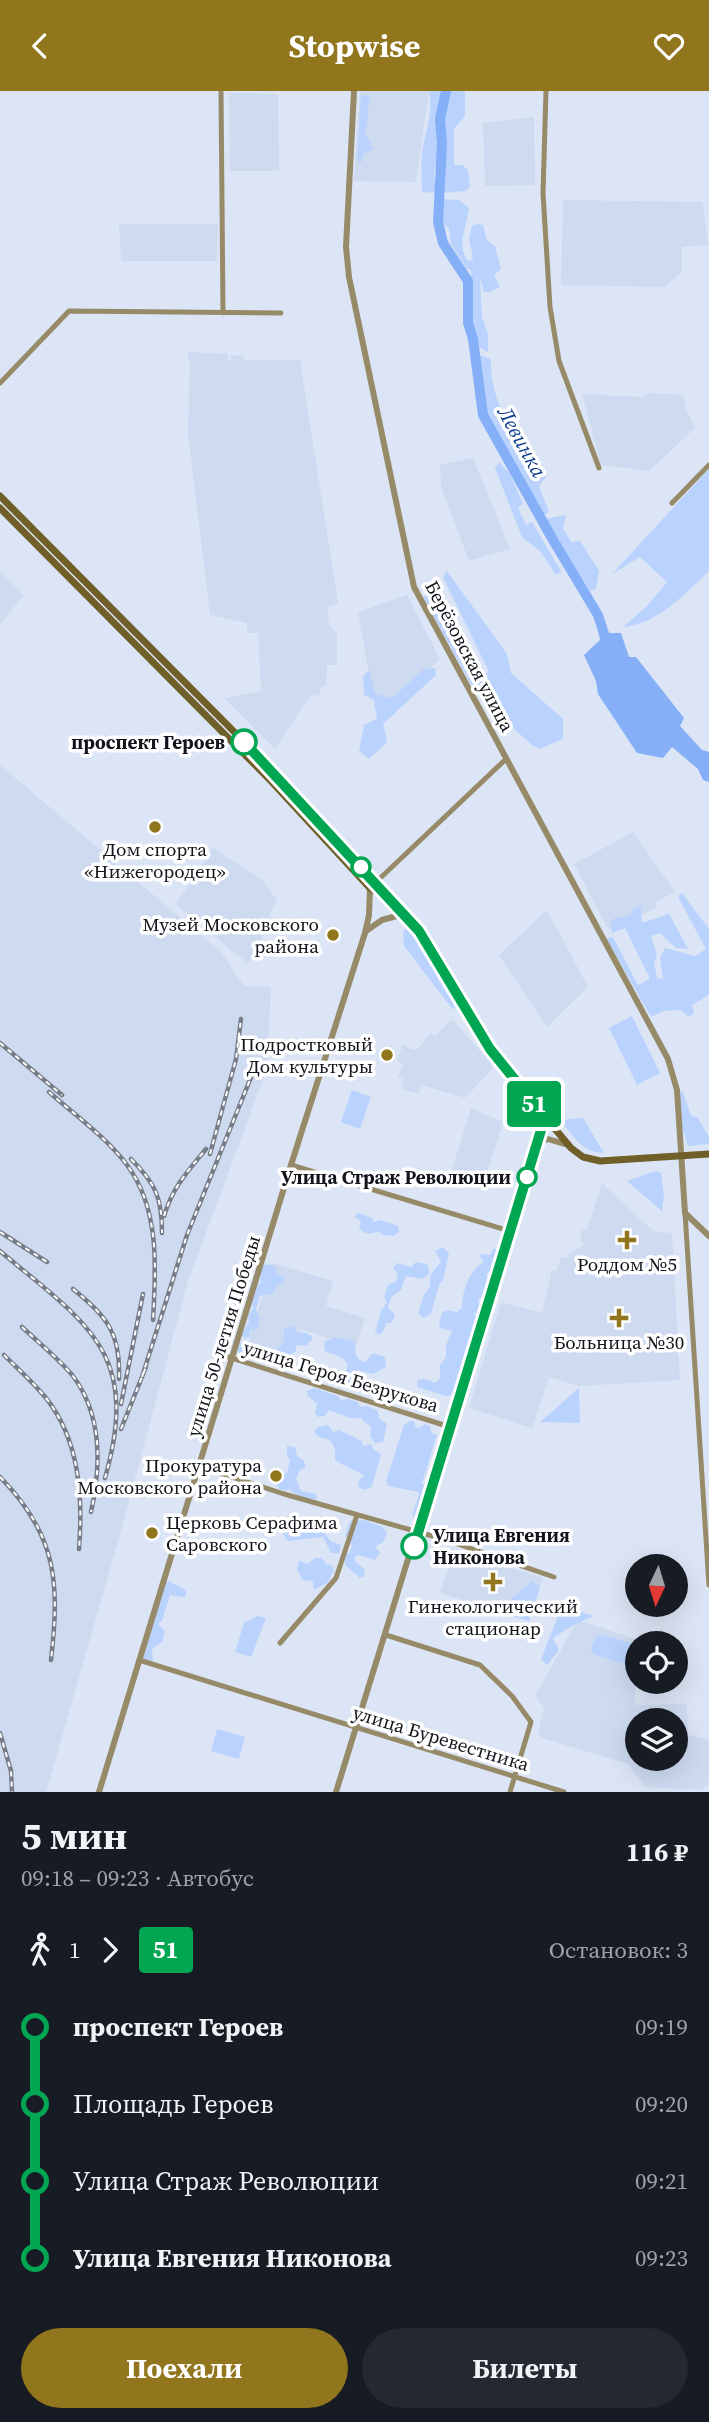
<!DOCTYPE html>
<html lang="ru">
<meta charset="utf-8">
<style>
body{margin:0;font-family:"Source Serif 4",serif;background:#242831;color:#f1f3f6;height:100vh;display:flex;flex-direction:column;font-size:26px;white-space:nowrap}
*{box-sizing:border-box;margin:0}
p{font-size:23px;color:#9ea1a6}
.icon{flex:none;width:38px;height:38px;fill:none;stroke:currentColor;stroke-width:2;stroke-linecap:round;stroke-linejoin:round}
.map{position:relative;height:1701px;overflow:hidden}
.panel{display:flex;flex-direction:column;background:#171b24;flex:1}
.panel>*{flex:none}
.badge{padding:0 14px;border-radius:5px;font-size:24px;line-height:46px}
.needle{width:46px;rotate:184deg}
.controls{position:absolute;left:625px;top:1463px;display:grid;gap:14px}
.controls a{display:grid;place-items:center;width:63px;height:63px;border-radius:50%;background:#171b24;box-shadow:0 7px 28px #0002;font-size:35px}
.map>.badge{position:absolute;translate:-50% -50%;box-shadow:0 0 0 4px #fff}
.legs{display:flex;align-items:center;gap:10px;height:77px;padding:0 21px;font-size:23px}
.legs p{margin-inline-start:auto}
.head{display:flex;align-items:center;justify-content:space-between;height:119px;padding:0 21px}
h1{font-size:38px;font-weight:700;line-height:52px}
.button{display:flex;gap:14px;margin-top:auto;padding:14px 21px}
.button a{flex:1;height:80px;border-radius:42px;background:#92761d;color:#fff;font-size:28px;font-weight:700;line-height:80px;text-align:center}
.button a+a{background:#242831;color:#f1f3f6}
ul{padding:0 21px;list-style:none}
li{display:flex;align-items:center;gap:24px;height:77px;font-size:26px}
li i{display:grid;place-items:center;width:10px;height:100%;margin:0 9px;background:currentColor}
li i::after{content:'';width:18px;height:18px;margin:-9px;border:5px solid;border-radius:50%;background:#171b24}
li p{margin-inline-start:auto}
li:first-child i{background:linear-gradient(#0000 50%,currentColor 0)}
li:last-child i{background:linear-gradient(currentColor 50%,#0000 0)}
header{display:flex;justify-content:space-between;align-items:center;height:91px;padding:0 21px;background:#92761d;color:#fff;font-size:32px;font-weight:700}
.map>svg:first-child{display:block}
.built{fill:#cddaf0;fill-rule:evenodd}
.green{fill:#b9d3fe}
.water{fill:#85aff6}
.lines{fill:none;stroke-linecap:round;stroke-linejoin:round}
.river{stroke:#85aff6;stroke-width:10}
.minor{stroke:#968a68;stroke-width:5}
.tertiary{stroke:#968a68;stroke-width:6}
.secondary{stroke:#715f29;stroke-width:7}
.rail-casing{stroke:#777d88;stroke-width:4.5}
.rail{stroke:#fff;stroke-width:2;stroke-dasharray:5;stroke-linecap:butt}
.line-1-casing{stroke:#fff;stroke-width:16}
.line-1{stroke:#00a651;stroke-width:10}
.stop-1-dot{fill:#fff;stroke:#00a651;stroke-width:3.5}
.poi-dot{fill:#92761d;stroke:#fff;stroke-width:2.5}
.labels{text-anchor:middle;stroke-width:7;stroke-linejoin:round;paint-order:stroke}
.street-label{font-size:19px;fill:#11141a;stroke:#fff}
.stop-label{font-size:19px;font-weight:bold;fill:#11141a;stroke:#fff;text-anchor:end}
.poi-label{font-size:19px;fill:#11141a;stroke:#fff}
.water-label{font-size:21px;font-style:italic;fill:#0d3e8e;stroke:#fff}
</style>
<header><svg class="icon" aria-label="back" viewBox="0 0 24 24"><path d="M15 5l-7 7 7 7"/></svg>Stopwise<svg class="icon" aria-label="heart" viewBox="0 0 24 24"><path d="M12 20l-8-8c-3-5 5-10 8-4 3-6 11-1 8 4z"/></svg></header>
<div class="map">
<svg width="709" height="1701" viewBox="0 0 709 1701">
<rect width="100%" height="100%" fill="#dce5f5"/>
<path class="built" d="M360,0h69l-13,91 -62,-1z
M229,2l49,1 1,77h-49z
M534,26l1,68 -50,1 -2,-63z
M563,109l140,2 5,43 -26,2v25l-18,15 -103,-2z
M119,133h99l-1,37h-96z
M188,261l40,2v6h3v-5l12,1 1,4h56l38,243 -11,4 2,17 8,10v31h-10l-1,21 -5,1 -1,8 -10,1 -35,53 -51,-51 37,-7 -3,-58h-11v-10l-37,-8 -22,-182 2,-72 -2,-1z
M648,302l36,2 1,12 10,21 -46,43 -48,-6 -19,-71 60,3z
M473,367l37,91 -41,12 -28,-74 -1,-22z
M0,480l24,24 -24,29z
M407,504l33,64 -47,43 -20,-5 -15,-85z
M0,674l221,187 23,34 27,1 -4,82 -79,212 -70,261 -72,250h-46z
M633,741l42,60 -21,11 3,5 -49,21 -34,-65z
M213,757l49,32 15,20 -9,18 -9,32 -11,14 -72,-60z
M547,819l41,77 -41,40 -48,-72z
M452,928l39,44 1,6 -27,29 -43,-13 -3,9 -16,-4v-3l-2,-1 2,-7 -5,-2 5,-13 -6,-3 6,-17 10,6 5,-2 13,-15 4,3z
M471,1017l32,14 -20,64 -33,-10z
M602,1092l51,48 19,2 8,147 -101,6 -30,-9 -17,51 -63,-20 32,-106 41,11 10,-43 5,1 4,-14 6,1 2,-5 15,-8 -4,-8 2,-7h5z
M272,1172l61,18 -7,25 39,12 -9,29 -56,-18 -12,38 -43,-13z
M454,1459l89,28 -14,43 -89,-28z
M578,1529l63,21v2h-4l-2,62 52,-1 1,31 21,5v44l-8,6 -56,-3 -17,-23 -86,-26 -4,-5 6,-25 -9,-12zM637,1629h39v39h-39z"/>
<path class="green" d="M429,0h16l-7,28 2,24 -6,29 2,21 -14,-1c0,-15 -2,-31 1,-45 4,-19 10,-37 6,-56z
M448,0h17v25l-11,13v36h8l6,5 2,16 -4,5 -25,2 3,-53 -2,-21z
M361,4l9,1c-4,12 1,25 -6,35l9,18 -9,4 -3,10 -4,-1z
M440,108l19,1 10,8c-2,17 -13,40 -1,53l5,-1 -4,-22 3,-12 5,-2 6,1 4,16 8,5 6,23 -7,6 6,12 -10,5h-6l-4,-16 2,41 6,17v18l-12,-6 -6,-24 1,-52 -4,-1 -16,-25 -2,-15 -7,-7z
M479,264l12,4c-2,47 28,81 55,118l-7,9 10,26 -6,4 -58,-102z
M499,371l11,12 13,30 -5,4 8,17 6,-3 30,51 -7,1 -14,-22 -19,-15 -27,-69z
M709,378v102c-24,23 -51,53 -86,56l23,-20 21,-25 -27,-25 -28,17z
M566,424l-3,13 8,14 9,-1 19,30 -3,18 -6,2 -45,-72z
M447,480l60,83 4,19 52,46v20l-23,10 -8,-4 -28,-25 -9,-21 -22,-11 -50,-91 10,-4 45,84 11,-5 -46,-95z
M435,577l1,7 -53,49 4,18 -18,17 -10,-8 5,-26 13,-6 -3,-19 -10,-5 -1,-19 6,-6 6,24 17,4 32,-29z
M682,802l27,36v66l-17,10 2,8 -5,4 -8,-7 -18,1 -12,6 -45,-79 7,-1 25,48 12,-6 -25,-51 -13,5 -2,-9 5,-6 15,-3 4,-7 7,-1 1,16 27,-9 19,35 -12,-1 -16,-15 -9,3 6,19 -3,7 3,16 6,1 -3,-21 5,-10 30,8 11,-7 -28,-52z
M406,835l11,12 39,70 -3,1 -3,-3 -46,-60 -1,-13z
M632,925l28,57 -23,12 -28,-57z
M352,999l19,7 -11,32 -19,-7z
M683,1001l8,24 7,2 11,19v7l-21,2 -6,-19 -3,-34z
M583,1027l21,35c-22,0 -31,-18 -44,-33z
M656,1080l5,2 3,23 -2,15 -35,-30z
M358,1122l14,5 2,4 7,-2 17,6 1,6 -6,4 -9,-1 -6,-4c-8,4 -12,4 -19,-3l2,-7 -7,-5z
M443,1156l6,6 -6,27 -4,5 -8,29 -8,4 -5,-5 6,-18 6,-8c-2,-11 4,-18 11,-25l-6,-11z
M493,1158h6l-7,22 -6,3 2,8 -3,13 -7,5 3,8 -7,6 4,5 -7,24 -3,2 -2,13 -4,3 1,8 -6,5 1,7 -5,14 -7,1 -29,-9 1,-7 6,-1 12,4 4,-5v-13l6,-8v-12l6,-14 -12,-3 -1,-5 3,-10 5,-3 10,2 5,-4c0,-16 7,-38 22,-46l-5,-6 2,-2 9,1z
M416,1171l11,2 3,9 -8,6 -16,-3 -5,14 -10,7 -3,11 7,6 -3,9h-6l-2,7 -4,5 -5,-2 6,-22 6,-9 -3,-5 4,-12 8,-4 2,-7 -5,-6 4,-5 14,4z
M267,1173l9,3v7l9,3 -3,6 -6,3 -2,7 -14,3 -4,13 4,11 -3,9 -6,1 -2,7 -3,2 -5,-4 8,-13 -1,-7 5,-6c-3,-8 1,-22 8,-27l-1,-5 2,-11z
M293,1235l3,6 11,1 6,5 -7,8 -10,-1v6l-7,4 3,5 -5,10c-10,-2 -9,-3 -17,-6 -12,-5 -25,-2 -33,-14l2,-7 5,-2 8,2 5,7h14l3,6 10,-16v-11z
M335,1246l20,5c0,11 -1,17 10,20l8,-9 12,4 1,10 -13,7 -15,-4 -4,14 -9,4 -3,-6 6,-17 -5,-7 -18,-7 -1,-9z
M314,1297l24,8 3,4 7,-1 10,3 2,5 7,-1 11,5 1,8 8,5 -4,18 -8,1 -5,-6 1,-11 -7,-4 -3,-4h-11l-21,-8 -4,6 -7,1 -3,-4 2,-9 -9,-8 -1,-5z
M579,1297l1,35 -40,-1z
M410,1330h4l1,6 4,1 6,-4 5,2 1,7 6,2 -15,48 5,3 -3,14 -4,3 2,3 -3,9 -5,3 -2,-4 7,-19v-3l-31,-6 -2,-5 18,-56z
M328,1334l5,7 6,-2 23,11 1,5 8,-2 2,5 8,5 -9,32c-6,5 -9,4 -14,0l1,-6 5,-4c-9,-7 -19,-9 -29,-16v-12l-5,-8 -11,-3 -5,-5 3,-5z
M287,1355l8,1 2,9 7,5 2,6 -6,3 -4,9 5,12 15,3 1,5c-10,1 -21,-2 -27,-10l-5,2 -6,-2 -2,-5 3,-8 7,-3 3,-13 -3,-4z
M364,1429l19,7 4,7 -4,8 -8,5 5,5 -5,8 -17,-5 -3,2v4l10,9 -1,6 -4,2 -15,-13 -1,-9 6,-4 2,-7 -7,-9 5,-15z
M303,1433l20,6 7,11 11,4 -2,8h-8l-8,-16 -35,4 -5,-6 5,-5h11z
M315,1467h7l4,6 6,1 2,6 -7,12 -13,7 -1,-9 -10,-1 -6,-10 2,-9 9,3z
M169,1490l17,9v6l-3,1 -13,-2 -8,26 -4,3 7,7 -3,11 -10,7 1,12 -10,-2 21,-75z
M533,1490l7,7 -11,33 -40,-12 -2,-4 2,-3 16,2z
M562,1515l32,10 -22,10 -19,12 6,12 -12,15 -6,-6z
M258,1525l8,2 -15,39 -16,-5 9,-29z
M601,1544l33,9 3,4 -4,14 -7,2 -33,-10 -2,-5 5,-13z
M217,1638l28,8 -6,22 -28,-8z"/>
<path class="water" d="M603,542h18l8,24h7l48,61 -4,8 22,24 7,2v30l-6,-2 -5,-11 -26,-22 -9,11 -26,-5 -39,-59 -2,-13 -12,-26 16,-15 -1,-6z"/>
<g class="lines">
<path class="river" d="M446,0l-6,28 2,24 -4,79 5,21 25,38v42l5,16 10,76 70,125 45,75 9,28"/>
<path class="minor" d="M221,0l2,222
M546,0l-3,102 7,114 9,54 40,107
M0,292l69,-72 212,2
M672,412l37,-38
M374,793l132,-125
M291,1074l219,66
M685,1122l24,372
M222,1264l228,72
M199,1375l85,28 159,45 111,38
M386,1544l94,30 32,31 19,26 -21,70
M280,1552l56,-65 21,-63
M139,1569l425,132"/>
<path class="tertiary" d="M354,0l-8,156 3,30 65,310 254,472 9,31 8,123 24,23
M366,840l16,-11 22,-6
M537,1052l11,-4 20,6
M99,1701l192,-627 74,-232 4,-18 1,-27
M336,1701l209,-676"/>
<path class="secondary" d="M0,405l272,274 137,149 19,26 71,117 72,86 12,9 17,4 109,-7
M0,417l273,275 97,105 14,8"/>
<defs>
<path id="rail" d="M0,952l62,52
M49,1001c26,23 57,45 78,73 33,44 29,104 26,155
M210,1063l26,-95 5,-40
M131,1068c25,25 31,39 31,74
M164,1125c9,-29 23,-44 42,-67
M0,1141l47,30
M0,1160c88,74 141,101 105,227
M73,1198c34,28 48,44 46,90
M22,1236c17,16 36,31 51,49 30,40 28,91 18,136
M4,1264c14,14 29,27 42,43 34,43 37,99 33,151
M142,1286l45,-142 71,-175
M121,1313l22,-110
M121,1338l25,-62
M0,1386c57,58 60,106 51,183
M0,1642l11,38 1,21"/>
</defs>
<use href="#rail" class="rail-casing"/>
<use href="#rail" class="rail"/>
</g>
<g class="lines">
<defs>
<path id="line-1" d="M244,651l175,189 71,118 55,68 -131,429"/>
</defs>
<use href="#line-1" class="line-1-casing"/>
<use href="#line-1" class="line-1"/>
</g>
<g class="stop-1-dot">
<circle cx="244" cy="651" r="12"/>
<circle cx="361" cy="776" r="9"/>
<circle cx="527" cy="1086" r="9"/>
<circle cx="414" cy="1455" r="12"/>
</g>
<g class="poi-dot">
<circle cx="155" cy="736" r="7"/>
<circle cx="333" cy="844" r="7"/>
<circle cx="387" cy="964" r="7"/>
<path d="M623.5 1138.5h7v7h7v7h-7v7h-7v-7h-7v-7h7z"/>
<path d="M615.5 1216.5h7v7h7v7h-7v7h-7v-7h-7v-7h7z"/>
<circle cx="276" cy="1385" r="7"/>
<circle cx="152" cy="1442" r="7"/>
<path d="M489.5 1480.5h7v7h7v7h-7v7h-7v-7h-7v-7h7z"/>
</g>
<g class="labels">
<g class="street-label">
<text transform="translate(470 565) rotate(62)" y="7">Берёзовская улица</text>
<text transform="translate(223 1245) rotate(-73)" y="7">улица 50-летия Победы</text>
<text transform="translate(341 1285) rotate(17)" y="7">улица Героя Безрукова</text>
<text transform="translate(441 1647) rotate(17)" y="7">улица Буревестника</text>
</g>
<g class="stop-label">
<text x="225" y="658">проспект Героев</text>
<text x="511" y="1093">Улица Страж Революции</text>
<text x="433" y="1451" text-anchor="start">Улица Евгения<tspan x="433" dy="22">Никонова</tspan></text>
</g>
<g class="poi-label">
<text x="155" y="765">Дом спорта<tspan x="155" dy="22">«Нижегородец»</tspan></text>
<text x="319" y="840" text-anchor="end">Музей Московского<tspan x="319" dy="22">района</tspan></text>
<text x="373" y="960" text-anchor="end">Подростковый<tspan x="373" dy="22">Дом культуры</tspan></text>
<text x="627" y="1180">Роддом №5</text>
<text x="619" y="1258">Больница №30</text>
<text x="262" y="1381" text-anchor="end">Прокуратура<tspan x="262" dy="22">Московского района</tspan></text>
<text x="166" y="1438" text-anchor="start">Церковь Серафима<tspan x="166" dy="22">Саровского</tspan></text>
<text x="493" y="1522">Гинекологический<tspan x="493" dy="22">стационар</tspan></text>
</g>
<g class="water-label">
<text transform="translate(522 351) rotate(61)" y="7">Левинка</text>
</g>
</g>
</svg>
<div class="controls">
<a><svg class="needle" viewBox="-14 -14 28 28"><path d="M0-13l5 13h-10z" fill="#e53935"/><path d="M0 13l5-13h-10z" fill="#9ea1a6"/></svg></a>
<a><svg class="icon" aria-label="locate" viewBox="0 0 24 24"><circle cx="12" cy="12" r="6"/><path d="M12 2v4M12 18v4M2 12h4M18 12h4"/></svg></a>
<a><svg class="icon" aria-label="layers" viewBox="0 0 24 24"><path d="M12 4l9 5-9 5-9-5zM3 14l9 5 9-5"/></svg></a>
</div>
<b class="badge" style="left:534px;top:1013px;background:#00a651;color:#fff">51</b>
</div>
<section class="panel">
<div class="head"><div><h1>5 мин</h1><p>09:18 – 09:23 · Автобус</p></div><b>116 ₽</b></div>
<div class="legs"><svg class="icon" aria-label="walk" viewBox="0 0 24 24"><circle cx="13" cy="4" r="2"/><path d="M13 8l-2 6 4 7M11 14l-3 7M7 12l3-4h3l4 4"/></svg>1<svg class="icon" aria-label="forward" viewBox="0 0 24 24"><path d="M9 5l7 7-7 7"/></svg><b class="badge" style="background:#00a651;color:#fff">51</b><p>Остановок: 3</p></div>
<ul>
<li><i style="color:#00a651"></i><b>проспект Героев</b><p>09:19</p></li>
<li><i style="color:#00a651"></i><span>Площадь Героев</span><p>09:20</p></li>
<li><i style="color:#00a651"></i><span>Улица Страж Революции</span><p>09:21</p></li>
<li><i style="color:#00a651"></i><b>Улица Евгения Никонова</b><p>09:23</p></li>
</ul>
<div class="button"><a>Поехали</a><a>Билеты</a></div>
</section>
